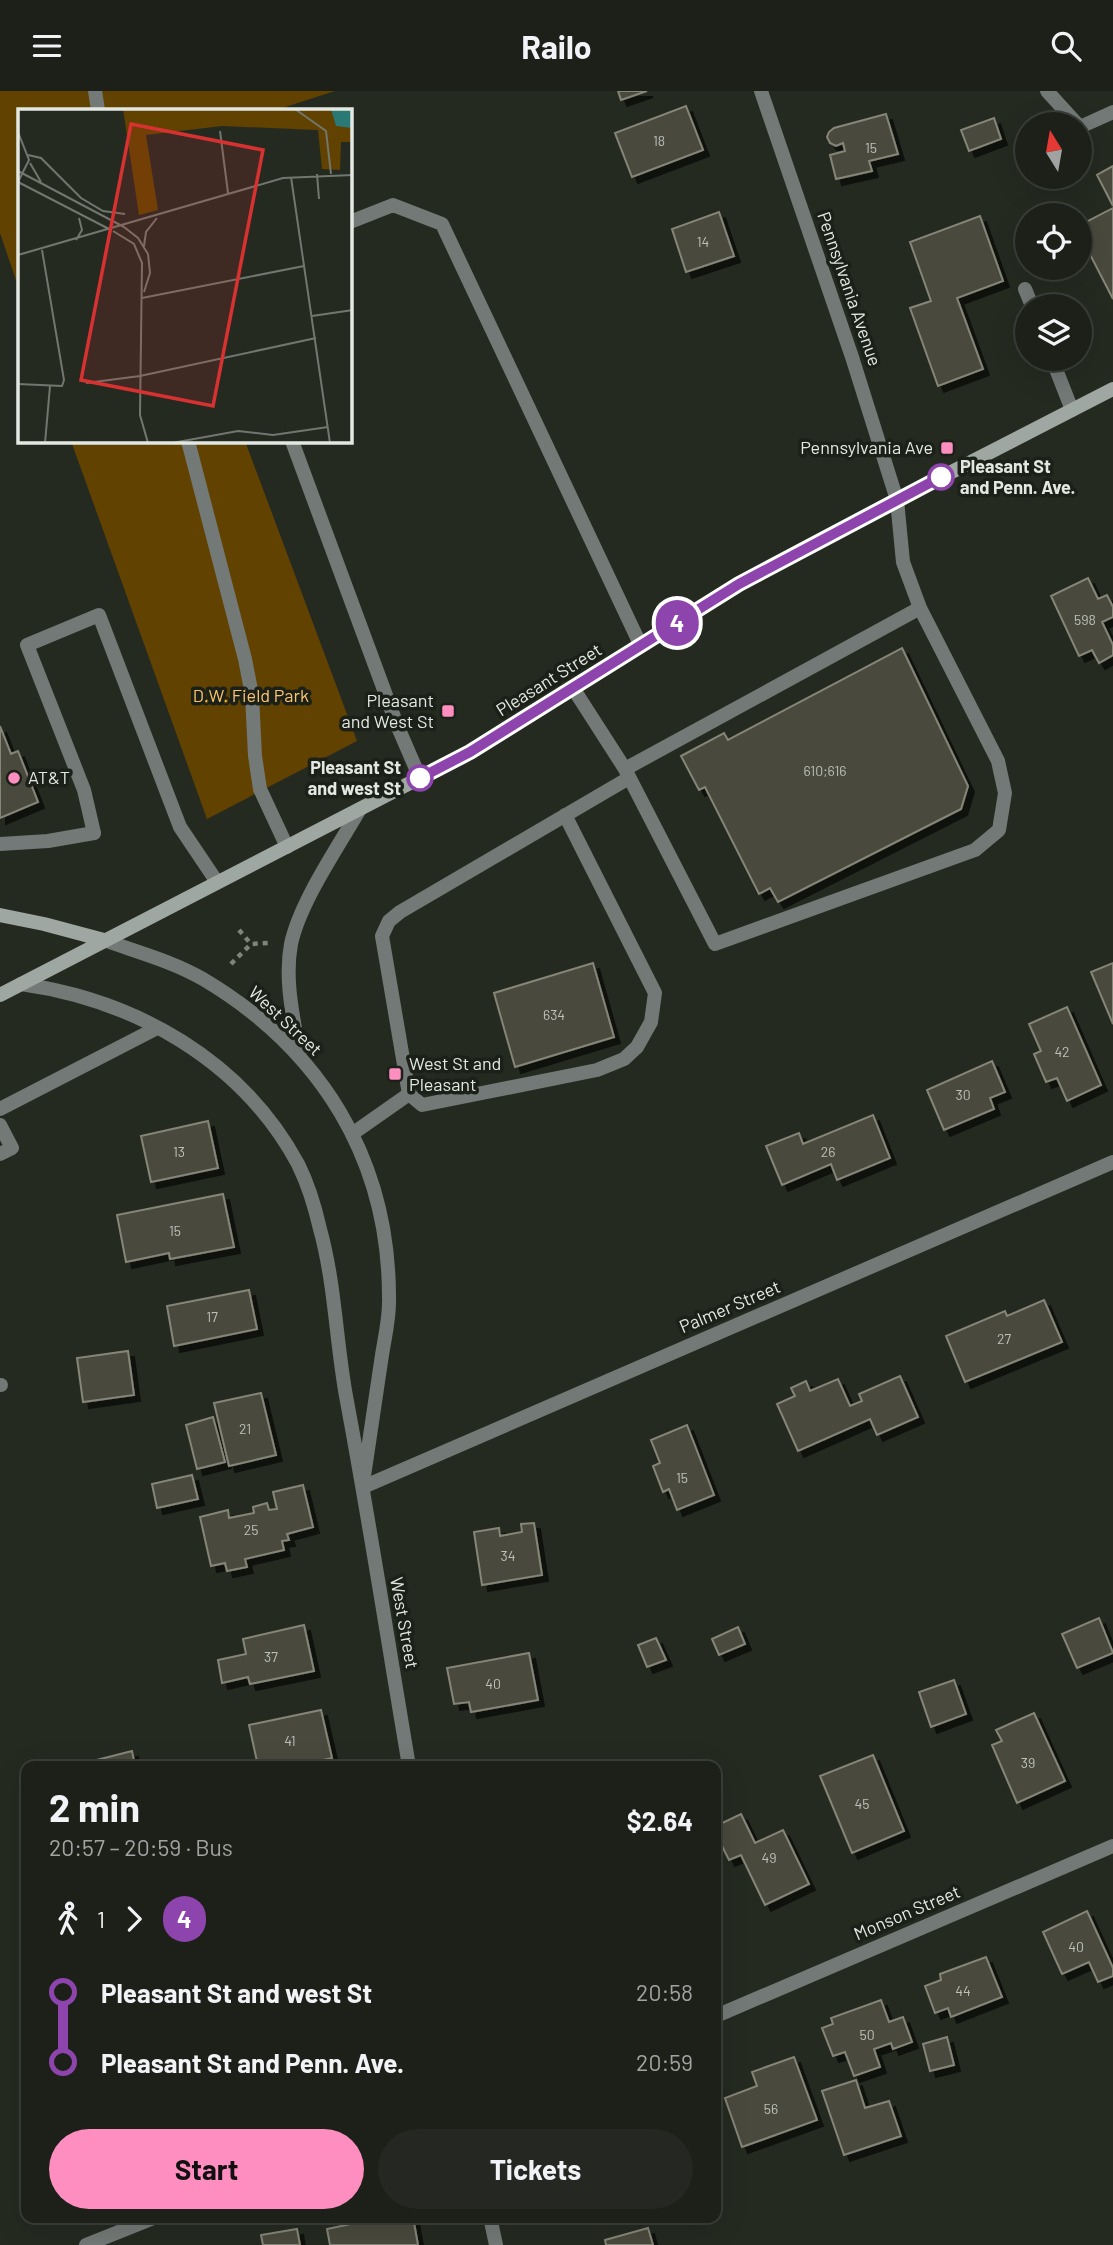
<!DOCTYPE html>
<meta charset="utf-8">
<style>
body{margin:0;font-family:Barlow,sans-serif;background:#252822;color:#f1f3f6;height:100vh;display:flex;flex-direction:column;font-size:26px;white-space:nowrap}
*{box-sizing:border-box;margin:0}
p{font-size:23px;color:#a0a3a2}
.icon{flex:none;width:38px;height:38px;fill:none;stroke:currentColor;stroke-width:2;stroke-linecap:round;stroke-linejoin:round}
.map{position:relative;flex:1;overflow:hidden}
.drawer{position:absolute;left:21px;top:1670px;width:700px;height:462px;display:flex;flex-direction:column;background:#1c2019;border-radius:14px;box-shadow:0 7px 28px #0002,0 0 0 2px #3a3e38}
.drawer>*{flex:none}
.badge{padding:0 14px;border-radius:23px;font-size:24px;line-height:46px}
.needle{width:46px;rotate:349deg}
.buttons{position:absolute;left:1015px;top:21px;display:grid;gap:14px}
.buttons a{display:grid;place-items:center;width:77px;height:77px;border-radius:50%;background:#1c2019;box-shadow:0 7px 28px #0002,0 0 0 2px #3a3e38;font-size:35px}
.map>.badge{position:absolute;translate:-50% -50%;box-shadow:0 0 0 4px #fff}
.legs{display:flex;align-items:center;gap:10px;height:77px;padding:0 28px;font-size:23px}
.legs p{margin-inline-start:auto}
.summary{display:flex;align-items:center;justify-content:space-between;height:119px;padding:0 28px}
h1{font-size:38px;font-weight:700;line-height:52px}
.button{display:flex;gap:14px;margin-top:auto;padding:14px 28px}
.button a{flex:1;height:80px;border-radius:42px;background:#fd8ebf;color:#111;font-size:28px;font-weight:700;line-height:80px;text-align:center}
.button a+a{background:#252822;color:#f1f3f6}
ul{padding:0 28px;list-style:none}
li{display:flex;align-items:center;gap:24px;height:70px;font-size:26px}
li i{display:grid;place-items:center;width:10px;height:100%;margin:0 9px;background:currentColor}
li i::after{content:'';width:18px;height:18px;margin:-9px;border:5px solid;border-radius:50%;background:#1c2019}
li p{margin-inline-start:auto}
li:first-child i{background:linear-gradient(#0000 50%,currentColor 0)}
li:last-child i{background:linear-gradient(currentColor 50%,#0000 0)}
header{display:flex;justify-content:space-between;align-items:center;height:91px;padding:0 28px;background:#1c2019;font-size:32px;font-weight:700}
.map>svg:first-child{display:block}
.green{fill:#624201}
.building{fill:#49483d;stroke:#858578;stroke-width:2;filter:url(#shadow)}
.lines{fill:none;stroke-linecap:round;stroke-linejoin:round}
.path{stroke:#7f837b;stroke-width:4.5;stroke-dasharray:5 5;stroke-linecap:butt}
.service{stroke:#737976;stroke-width:14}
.minor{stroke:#737976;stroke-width:14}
.tertiary{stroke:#737976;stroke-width:14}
.secondary{stroke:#9ea7a2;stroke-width:14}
.line-1-casing{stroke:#fff;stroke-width:16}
.line-1{stroke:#8e44ad;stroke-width:10}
.poi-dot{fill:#fd8ebf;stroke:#1b2118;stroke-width:2.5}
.stop-1-dot{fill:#fff;stroke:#8e44ad;stroke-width:3.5}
.labels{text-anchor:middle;stroke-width:7;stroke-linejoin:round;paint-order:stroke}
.number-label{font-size:14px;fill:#bdc0b9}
.street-label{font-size:18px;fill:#e4e8e2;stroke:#1b2118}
.poi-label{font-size:18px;fill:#e4e8e2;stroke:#1b2118;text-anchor:end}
.stop-label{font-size:18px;font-weight:bold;fill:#e4e8e2;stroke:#1b2118;text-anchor:start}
.park-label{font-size:18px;fill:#fcc46b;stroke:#1b2118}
.inset-road{fill:none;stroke:#71766e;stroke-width:2}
.view{fill:#d73231;fill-opacity:0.15;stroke:#d73231;stroke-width:3.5}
.inset-edge{fill:none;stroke:#e4e8e2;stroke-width:3.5}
</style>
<header><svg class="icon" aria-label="menu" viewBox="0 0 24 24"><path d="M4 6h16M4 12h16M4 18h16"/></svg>Railo<svg class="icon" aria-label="search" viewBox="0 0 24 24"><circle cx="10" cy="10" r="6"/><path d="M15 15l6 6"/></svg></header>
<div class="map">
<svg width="1113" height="2154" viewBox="0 0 1113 2154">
<defs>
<filter id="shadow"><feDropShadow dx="6" dy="6" stdDeviation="0" flood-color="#0009"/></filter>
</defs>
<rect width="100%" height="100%" fill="#252a21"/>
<path class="green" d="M0,0h335l-59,19h-257v179l-19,-56z
M71,350h174l112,300 -150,78z"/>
<path class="building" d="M618,0h29l-26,9z
M686,15l17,44 -71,27 -17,-44z
M886,23l12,40 -29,7 3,10 -36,8 -6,-24 15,-4 -2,-8 -7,3 -6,-3 -3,-6 2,-5 5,-4z
M994,27l7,21 -32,12 -8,-21z
M1113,75v40l-16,-31z
M1113,117v91l-33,-64v-10z
M719,121l15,44 -48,16 -14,-43z
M980,125l23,65 -46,17 26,71 -45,17 -28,-78 21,-7 -21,-59z
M1088,487l10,21 9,-4 6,12v10l-11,5 11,23v10l-14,8 -7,-13 -13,6 -28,-60z
M902,557l66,138 -7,23 -183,93 -8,-14 -11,6 -54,-107 -6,3 -18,-34 43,-23 4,7z
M0,635l11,28 7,-3 20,51 -38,16z
M593,872l21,74 -99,30 -21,-74z
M1113,872v61l-22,-52z
M1067,916l34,78 -34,16 -10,-23 -11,4 -12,-28 7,-3 -12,-27z
M992,970l13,31 -15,6 4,11 -50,21 -17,-40z
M873,1024l17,43 -53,22 -6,-16 -49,21 -16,-39 33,-13 4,11z
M208,1030l10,47 -67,14 -10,-46z
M223,1103l11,53 -64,12 -1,-6 -43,9 -9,-47z
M249,1199l8,39 -83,17 -7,-40z
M1044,1209l18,42 -97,40 -19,-46 59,-25 2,5z
M128,1260l6,44 -51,7 -6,-44z
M900,1285l18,41 -41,18 -7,-16 -72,32 -21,-47 18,-8 -4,-8 15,-7 4,10 28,-12 12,27 12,-5 -3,-7z
M261,1302l15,62 -47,11 -15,-63z
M213,1326l12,45 -28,7 -11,-44z
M687,1334l27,70 -37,15 -8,-21 -6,3 -10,-26 7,-3 -9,-23z
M192,1384l6,24 -41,9 -5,-24z
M303,1394l10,42 -26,7 2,6 -7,1 2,9 -39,9 2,8 -20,4 -2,-8 -14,3 -11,-49 28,-7 1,8 25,-5 -1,-6 14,-4 2,7 8,-1 -4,-17z
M534,1432l8,52 -60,10 -8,-53 25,-4 1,8 22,-4 -1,-8z
M1099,1527l14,35 -36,15 -15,-34z
M304,1534l10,46 -64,13 -2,-7 -26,6 -4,-23 28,-6 -3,-15z
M738,1536l7,17 -26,11 -7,-16z
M656,1547l10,22 -19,7 -9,-22z
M529,1562l9,47 -67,12 -2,-10 -15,2 -7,-36z
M954,1589l12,34 -35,13 -12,-35z
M321,1619l11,48 -36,8h-38l-9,-41z
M1034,1622l31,68 -48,22 -25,-58 10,-4 -6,-11z
M132,1660l3,15h-62z
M873,1664l31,76 -52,22 -32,-77z
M741,1723l14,29 28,-13 26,54 -44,21 -24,-50 -12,5 -13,-26v-8z
M1087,1820l26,57v8l-15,6 -9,-20 -27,12 -19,-42z
M986,1866l16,40 -51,20 -3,-9 -13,5 -10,-27 16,-6 -1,-6z
M881,1909l8,22 14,-5 9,25 -19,7 -2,-6 -17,6 6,18 -26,9 -9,-24 -12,4 -11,-28 11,-4 -2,-6z
M947,1946l7,28 -24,6 -7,-27z
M794,1966l23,63 -75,27 -17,-49 32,-12 -5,-14z
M856,1989l9,28 24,-7 12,35 -57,19 -22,-64z
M350,2126h21l1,2 41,-2 5,28h-88l-3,-16 24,-5z
M648,2137l5,17h-47l-1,-5z
M297,2138l3,16h-37l-2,-10z"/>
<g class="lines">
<path class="path" d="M239,839l12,14
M231,873l20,-20 17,-1"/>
<path class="service" d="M95,0l3,19
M1047,0l30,33
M1080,36l33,-15
M350,131l43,-17 49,19 199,422
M1025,198l7,17
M1052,268l20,51
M188,350l57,218 7,36 3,61 5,33 27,58
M292,350l105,284 23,53
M573,597l52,81 90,175 260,-94 24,-20 6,-37 -7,-32 -78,-153 -17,-46 -6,-62
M625,678l295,-161
M94,742l-10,-43 -57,-145 72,-30 81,212 37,55
M409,1003l13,11 175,-35 27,-11 13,-12 14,-25 4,-29 -90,-178
M0,1018l157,-81
M0,1034l12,23 -12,6
M352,1043l57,-40 -27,-158 7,-15 11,-9 229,-134
M0,1294h1"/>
<path class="minor" d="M761,0l91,266 45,143
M0,753l48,-3 46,-8
M363,1396l750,-325
M716,1925l397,-170
M86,2154l70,-28"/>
<path class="tertiary" d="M104,849c33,12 68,21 99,39 118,70 186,180 186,318 1,19 -4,39 -7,58 -6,40 -12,81 -18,121
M21,893c114,16 221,76 277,180 10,20 17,43 22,65 15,54 16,112 26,167 23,123 42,246 63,370
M300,966c-6,-37 -16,-76 -9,-113 9,-42 47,-97 69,-135
M490,2126l6,28"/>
<path class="secondary" d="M0,824l44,9 60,16
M0,904l470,-243 269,-168 158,-84 216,-111"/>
</g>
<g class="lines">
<defs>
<path id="line-1" d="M420,687l50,-26 269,-168 202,-107"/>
</defs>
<use href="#line-1" class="line-1-casing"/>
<use href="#line-1" class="line-1"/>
</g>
<g class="poi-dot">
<rect x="940" y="350" width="14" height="14" rx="3.5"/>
<rect x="441" y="613" width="14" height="14" rx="3.5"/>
<circle cx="14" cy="687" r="7"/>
<rect x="388" y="976" width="14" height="14" rx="3.5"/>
</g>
<g class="stop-1-dot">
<circle cx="941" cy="386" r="12"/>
<circle cx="420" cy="687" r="12"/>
</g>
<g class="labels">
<g class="number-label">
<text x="659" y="55">18</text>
<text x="871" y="62">15</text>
<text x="703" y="156">14</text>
<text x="1085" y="534">598</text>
<text x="825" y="685">610;616</text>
<text x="554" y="929">634</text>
<text x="1062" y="966">42</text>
<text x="963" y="1009">30</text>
<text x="179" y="1066">13</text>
<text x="828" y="1066">26</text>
<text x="175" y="1145">15</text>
<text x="212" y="1231">17</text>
<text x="1004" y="1253">27</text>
<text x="245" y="1343">21</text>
<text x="682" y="1392">15</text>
<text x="251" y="1444">25</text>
<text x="508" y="1470">34</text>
<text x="271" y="1571">37</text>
<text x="493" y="1598">40</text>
<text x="290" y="1655">41</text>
<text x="1028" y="1677">39</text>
<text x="862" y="1718">45</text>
<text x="769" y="1772">49</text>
<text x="1076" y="1861">40</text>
<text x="963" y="1905">44</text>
<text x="867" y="1949">50</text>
<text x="771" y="2023">56</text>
</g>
<g class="street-label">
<text transform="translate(849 198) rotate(71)" y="6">Pennsylvania Avenue</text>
<text transform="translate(549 589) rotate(-32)" y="6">Pleasant Street</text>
<text transform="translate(285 930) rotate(43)" y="6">West Street</text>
<text transform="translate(730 1216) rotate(-23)" y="6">Palmer Street</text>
<text transform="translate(404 1532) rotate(80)" y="6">West Street</text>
<text transform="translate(907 1822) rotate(-23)" y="6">Monson Street</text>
</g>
<g class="poi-label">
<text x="933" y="363">Pennsylvania Ave</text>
<text x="434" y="616">Pleasant<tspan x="434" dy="21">and West St</tspan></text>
<text x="28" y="693" text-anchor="start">AT&amp;T</text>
<text x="409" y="979" text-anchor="start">West St and<tspan x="409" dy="21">Pleasant</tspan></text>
</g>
<g class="stop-label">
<text x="960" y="382">Pleasant St<tspan x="960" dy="21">and Penn. Ave.</tspan></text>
<text x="401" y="683" text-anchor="end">Pleasant St<tspan x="401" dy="21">and west St</tspan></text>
</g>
<g class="park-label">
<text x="251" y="611">D.W. Field Park</text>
</g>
</g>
<g transform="translate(18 18)">
<rect width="334" height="334" fill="#252a21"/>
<path d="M105,0h229v33h-11l-1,28 -18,-1 -4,-39 -96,-4 -76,9 12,75 -19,5z" fill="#624201"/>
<path d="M313,0h21v19l-16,-2z" fill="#2a7974"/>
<path class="inset-road" d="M151,0h63M277,0l31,22 5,43M202,22l8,62M0,23l11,28 -11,22M10,46l13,3 40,40 22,13 22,3M12,54l11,19M0,62l106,56M299,65l2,25M273,68l39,266M0,73l93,48M106,118l14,11 10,16 2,19 -6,19M95,122l21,13 8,19 -2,152 8,28M58,131l6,-10 -3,-12M126,137l2,-14 11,-14M0,146l265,-77 70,-3M124,189l162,-32M294,207l41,-6M68,274l54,-7 176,-38M0,275l44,2 2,-6 -22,-130M27,334l5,-57M154,334l66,-12 35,4 55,-8"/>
<path class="view" d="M113,15l132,26 -50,256 -132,-26z"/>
<rect width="334" height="334" class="inset-edge"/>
</g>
</svg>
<div class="buttons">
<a><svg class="needle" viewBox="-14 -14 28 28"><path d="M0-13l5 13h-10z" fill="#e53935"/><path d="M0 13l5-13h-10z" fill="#a0a3a2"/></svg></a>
<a><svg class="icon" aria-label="locate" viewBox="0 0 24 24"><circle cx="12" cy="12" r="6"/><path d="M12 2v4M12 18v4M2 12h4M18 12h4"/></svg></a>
<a><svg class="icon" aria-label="layers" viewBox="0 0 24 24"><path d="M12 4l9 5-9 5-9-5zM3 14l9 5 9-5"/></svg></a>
</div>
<b class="badge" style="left:677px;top:532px;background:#8e44ad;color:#fff">4</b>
<section class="drawer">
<div class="summary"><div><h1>2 min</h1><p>20:57 – 20:59 · Bus</p></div><b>$2.64</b></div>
<div class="legs"><svg class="icon" aria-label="walk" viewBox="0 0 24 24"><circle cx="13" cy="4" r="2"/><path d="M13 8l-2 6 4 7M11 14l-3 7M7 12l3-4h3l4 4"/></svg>1<svg class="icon" aria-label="forward" viewBox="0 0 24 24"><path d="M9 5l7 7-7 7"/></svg><b class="badge" style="background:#8e44ad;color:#fff">4</b></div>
<ul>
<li><i style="color:#8e44ad"></i><b>Pleasant St and west St</b><p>20:58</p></li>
<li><i style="color:#8e44ad"></i><b>Pleasant St and Penn. Ave.</b><p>20:59</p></li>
</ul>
<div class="button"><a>Start</a><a>Tickets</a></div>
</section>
</div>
